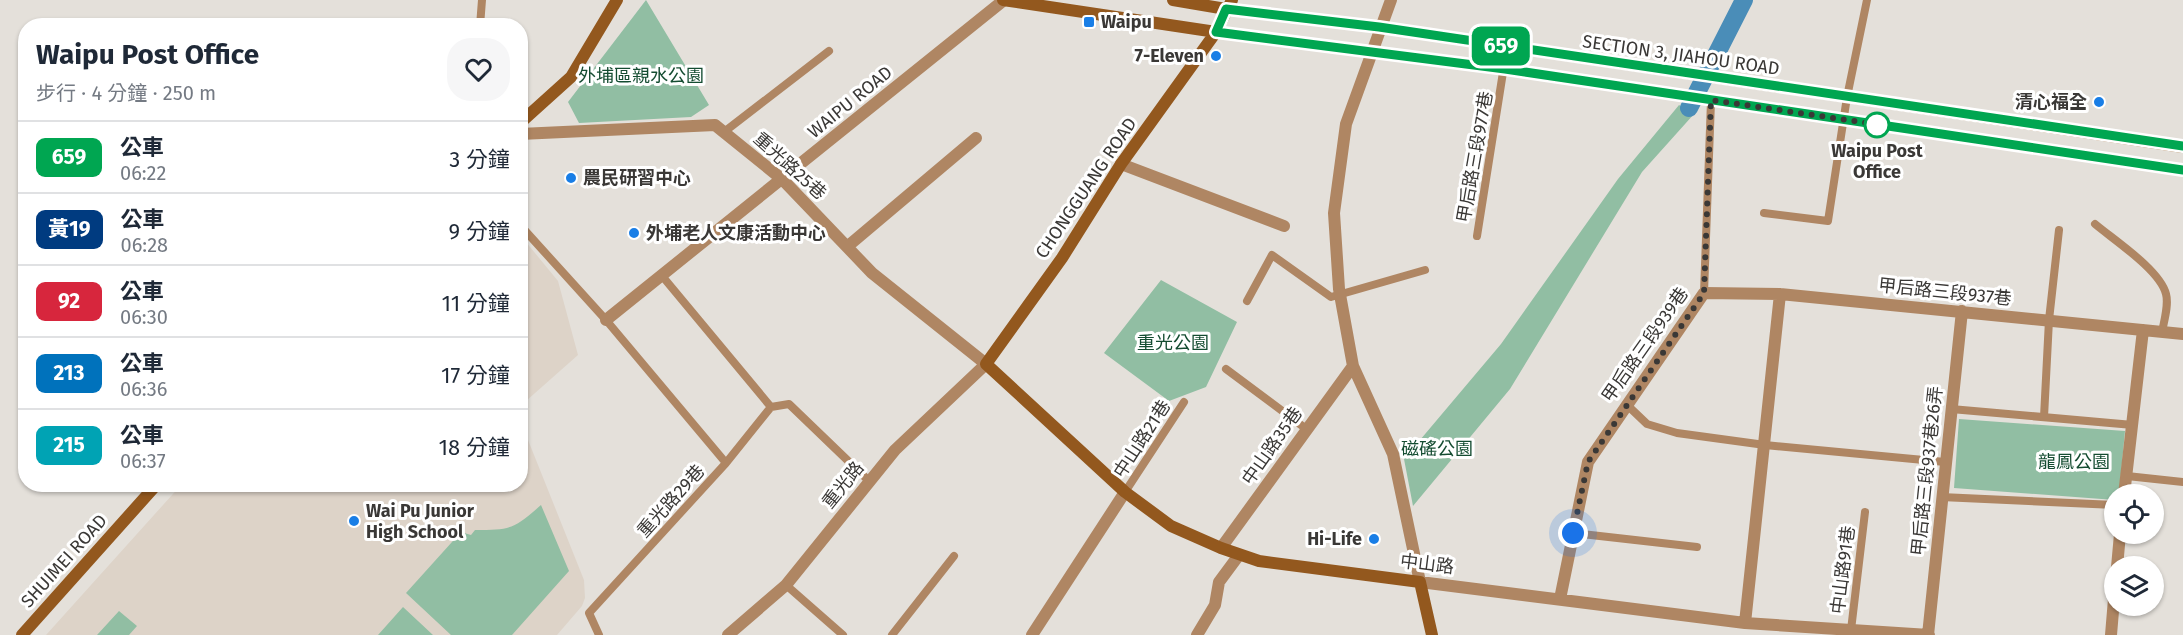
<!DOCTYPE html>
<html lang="zh-TW">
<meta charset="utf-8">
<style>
body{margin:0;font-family:"Fira Sans","Noto Sans TC",sans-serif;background:#f6f6f7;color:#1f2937;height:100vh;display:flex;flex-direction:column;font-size:22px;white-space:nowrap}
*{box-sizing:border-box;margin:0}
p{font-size:20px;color:#747a83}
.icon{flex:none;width:33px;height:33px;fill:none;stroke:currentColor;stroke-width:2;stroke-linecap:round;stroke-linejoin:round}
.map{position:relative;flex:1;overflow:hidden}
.side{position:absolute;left:18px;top:18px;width:510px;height:474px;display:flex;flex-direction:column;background:#fff;border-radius:24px;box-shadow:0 2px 4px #0004}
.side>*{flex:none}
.badge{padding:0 12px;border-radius:9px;font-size:21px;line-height:39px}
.buttons{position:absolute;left:2104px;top:484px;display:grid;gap:12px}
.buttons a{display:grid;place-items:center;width:60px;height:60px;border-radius:50%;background:#fff;box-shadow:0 2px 4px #0004;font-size:30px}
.you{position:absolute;width:30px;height:30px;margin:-15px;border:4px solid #fff;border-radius:50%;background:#1a73e8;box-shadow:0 0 0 9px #1a73e833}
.map>.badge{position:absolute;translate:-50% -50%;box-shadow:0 0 0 3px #fff}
.round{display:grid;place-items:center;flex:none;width:63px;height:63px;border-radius:24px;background:#f6f6f7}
.overview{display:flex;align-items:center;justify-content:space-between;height:102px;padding:0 18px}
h1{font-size:28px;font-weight:700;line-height:45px}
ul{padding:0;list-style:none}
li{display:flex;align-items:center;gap:18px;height:72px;padding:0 18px;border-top:2px solid #e0e1e3}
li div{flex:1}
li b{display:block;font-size:22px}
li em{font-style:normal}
li .badge{min-width:66px;font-weight:700;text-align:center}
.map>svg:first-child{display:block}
.built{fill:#ddd3c8}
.green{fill:#91bea3}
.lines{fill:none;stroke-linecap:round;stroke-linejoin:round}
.canal{stroke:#4a8db8;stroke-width:18}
.lane{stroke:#af8663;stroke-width:8}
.street{stroke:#af8663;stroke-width:12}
.secondary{stroke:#93581e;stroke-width:12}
.line-casing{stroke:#fff;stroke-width:14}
.line{stroke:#00a651;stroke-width:9}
.walk{stroke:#3a3836;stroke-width:6;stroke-dasharray:0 10.8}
.poi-dot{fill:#197ee6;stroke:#fff;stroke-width:2}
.stop-dot{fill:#fff;stroke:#00a651;stroke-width:3}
.labels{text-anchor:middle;stroke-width:6;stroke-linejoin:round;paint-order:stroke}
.poi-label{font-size:18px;font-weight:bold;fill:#3a3836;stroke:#fff;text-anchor:start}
.street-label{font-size:18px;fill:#3a3836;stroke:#fff}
.park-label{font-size:18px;fill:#144c31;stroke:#fff}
.stop-label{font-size:18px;font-weight:bold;fill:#3a3836;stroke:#fff}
</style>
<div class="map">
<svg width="2183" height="635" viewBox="0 0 2183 635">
<rect width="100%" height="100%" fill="#e4e0da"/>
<path class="built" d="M521,236l37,45 20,74 -52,46 -5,10z
M521,415l1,10 62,155 1,18 -3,8 -25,29h-511l135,-150 339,-1z"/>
<path class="green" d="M646,0l63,105 -18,12 -112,6 -11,-21z
M1679,105l15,9 -52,58 -132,217 -97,117 -9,-47 97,-115 117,-165z
M1161,280l76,42 -31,65 -37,14 -65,-48z
M1959,419l166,12 -6,64h-4v5l-161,-12z
M541,505l28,66 -57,64h-61l-45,-42 55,-61 10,3 4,-5c36,0 39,-1 66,-25z
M403,607l30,28h-55z
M119,611l18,15 -8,9h-32z"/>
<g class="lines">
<path class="canal" d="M1689,108l55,-108"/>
<path class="lane" d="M480,26l2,-26
M724,132l105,-81
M1764,213l64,8 19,-124 20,-97
M2095,224c19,16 65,46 71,70 3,11 -2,27 -4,38
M520,225l86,95 120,143
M1477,236l30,-189
M663,277l108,130 18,-3 80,77
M1704,293l7,-192
M1247,301l25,-46 59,42 94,-27
M1226,369l79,59
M1626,404l21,20 30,9 88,12 180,17
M1951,409l182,16
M2044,417l5,-97 10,-90
M2127,476l56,6
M1125,492l59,-90
M1941,497l174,8
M1573,533l124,14
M786,585l57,50
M1851,630l14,-118
M599,635l-10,-22 137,-150 45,-56
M892,635l62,-79"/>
<path class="street" d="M1391,0l-45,124 -12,89 5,76 14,77 40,88 27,128 325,41 184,12
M520,134l195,-9 68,55 89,93 114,91 -91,86 -109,135 -58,50
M1121,164l163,62
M848,246l128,-108
M606,320l398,-320
M2124,495l19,-165
M1221,548l132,-182
M2117,567l3,-33
M1560,599l28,-137 116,-169 76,1 403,40
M1745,623l35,-329
M1032,635l93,-143
M1197,635l18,-30 4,-23 20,-27
M1928,635l34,-324
M2111,635l4,-48"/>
<path class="secondary" d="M1003,0l213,32 289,37 678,101
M1173,0l53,9 153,18 804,120
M1232,0l-16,32 -95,132 -59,94 -76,106 139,128 46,34 50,22 38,13 161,21 12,53
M520,123l51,-46 46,-77
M22,635l135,-151"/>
</g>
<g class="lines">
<defs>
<path id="line" d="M2183,146l-804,-119 -153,-18 -10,23 289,37 678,101"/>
</defs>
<use href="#line" class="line-casing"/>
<use href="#line" class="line"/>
<path class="walk" d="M1573,533l15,-71 116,-169 7,-193 177,26 -11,-1"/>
</g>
<g class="poi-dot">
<rect x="1083" y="16" width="12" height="12" rx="3"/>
<circle cx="1216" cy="56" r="6"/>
<circle cx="2099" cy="102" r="6"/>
<circle cx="571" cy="178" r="6"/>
<circle cx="634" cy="233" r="6"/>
<circle cx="354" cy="521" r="6"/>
<circle cx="1374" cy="539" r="6"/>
</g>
<circle class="stop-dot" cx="1877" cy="125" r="12"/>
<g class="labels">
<g class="poi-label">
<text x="1101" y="28">Waipu</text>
<text x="1204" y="62" text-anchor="end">7-Eleven</text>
<text x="2087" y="108" text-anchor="end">清心福全</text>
<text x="583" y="184">農民研習中心</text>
<text x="646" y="239">外埔老人文康活動中心</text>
<text x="366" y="517">Wai Pu Junior<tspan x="366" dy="21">High School</tspan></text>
<text x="1362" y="545" text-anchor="end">Hi-Life</text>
</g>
<g class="street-label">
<text transform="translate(1681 55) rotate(8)" y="6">SECTION 3, JIAHOU ROAD</text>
<text transform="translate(850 102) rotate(-39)" y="6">WAIPU ROAD</text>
<text transform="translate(1475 157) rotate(-80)" y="6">甲后路三段977巷</text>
<text transform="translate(790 166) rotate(42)" y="6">重光路25巷</text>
<text transform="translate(1086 188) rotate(-56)" y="6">CHONGGUANG ROAD</text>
<text transform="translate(1945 292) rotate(6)" y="6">甲后路三段937巷</text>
<text transform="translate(1645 345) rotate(-55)" y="6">甲后路三段939巷</text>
<text transform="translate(1142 439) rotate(-57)" y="6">中山路21巷</text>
<text transform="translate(1272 446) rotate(-55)" y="6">中山路35巷</text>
<text transform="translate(1927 471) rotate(-84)" y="6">甲后路三段937巷26弄</text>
<text transform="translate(843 485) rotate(-51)" y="6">重光路</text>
<text transform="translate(671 501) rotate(-48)" y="6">重光路29巷</text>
<text transform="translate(64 561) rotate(-48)" y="6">SHUIMEI ROAD</text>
<text transform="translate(1427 564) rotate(7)" y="6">中山路</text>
<text transform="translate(1843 570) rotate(-83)" y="6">中山路91巷</text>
</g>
<g class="park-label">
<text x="641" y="82">外埔區親水公園</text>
<text x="1173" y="349">重光公園</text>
<text x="1437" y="455">磁磘公園</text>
<text x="2074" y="468">龍鳳公園</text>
</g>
<g class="stop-label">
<text x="1877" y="157">Waipu Post<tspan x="1877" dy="21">Office</tspan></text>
</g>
</g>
</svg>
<div class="buttons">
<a><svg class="icon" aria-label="locate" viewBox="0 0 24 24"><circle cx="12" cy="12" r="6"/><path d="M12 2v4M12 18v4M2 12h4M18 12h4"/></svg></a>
<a><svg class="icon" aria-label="layers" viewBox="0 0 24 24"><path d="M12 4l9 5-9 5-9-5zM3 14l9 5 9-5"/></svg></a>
</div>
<div class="you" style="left:1573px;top:533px"></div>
<b class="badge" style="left:1501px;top:46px;background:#00a651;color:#fff">659</b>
<section class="side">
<div class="overview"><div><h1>Waipu Post Office</h1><p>步行 · 4 分鐘 · 250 m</p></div><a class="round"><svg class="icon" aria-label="heart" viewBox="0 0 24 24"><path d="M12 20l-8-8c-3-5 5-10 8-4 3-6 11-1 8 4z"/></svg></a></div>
<ul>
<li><span class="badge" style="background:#00a651;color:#fff">659</span><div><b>公車</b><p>06:22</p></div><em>3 分鐘</em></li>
<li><span class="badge" style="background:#003b80;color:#fff">黃19</span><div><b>公車</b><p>06:28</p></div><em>9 分鐘</em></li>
<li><span class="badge" style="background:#d7263d;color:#fff">92</span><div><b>公車</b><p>06:30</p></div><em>11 分鐘</em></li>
<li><span class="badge" style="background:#0072bc;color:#fff">213</span><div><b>公車</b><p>06:36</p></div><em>17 分鐘</em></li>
<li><span class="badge" style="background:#00a3b4;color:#fff">215</span><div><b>公車</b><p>06:37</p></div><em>18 分鐘</em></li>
</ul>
</section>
</div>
